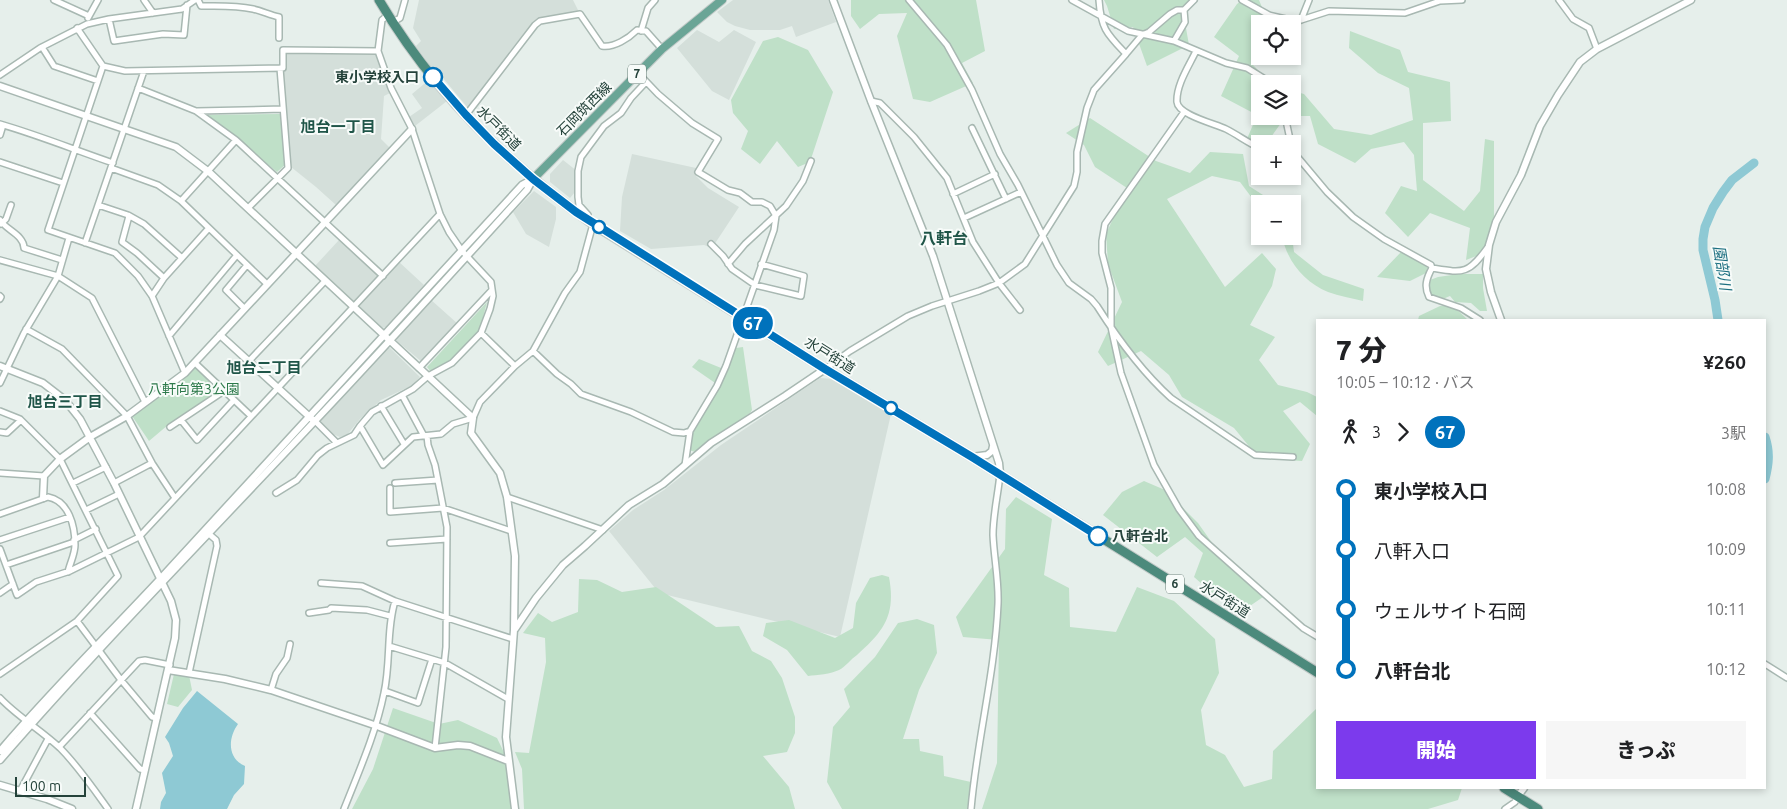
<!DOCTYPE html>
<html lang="ja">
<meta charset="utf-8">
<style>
body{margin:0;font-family:Ubuntu,"Noto Sans JP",sans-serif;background:#f6f6f6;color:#202124;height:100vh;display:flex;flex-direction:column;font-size:19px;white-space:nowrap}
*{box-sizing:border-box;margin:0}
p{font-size:16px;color:#757577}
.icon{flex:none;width:28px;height:28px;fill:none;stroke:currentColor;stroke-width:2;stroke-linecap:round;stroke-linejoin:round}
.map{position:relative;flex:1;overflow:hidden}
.panel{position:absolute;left:1316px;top:319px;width:450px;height:470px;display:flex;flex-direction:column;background:#fff;border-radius:0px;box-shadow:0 2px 8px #0003}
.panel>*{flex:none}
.badge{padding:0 10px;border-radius:16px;font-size:18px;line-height:32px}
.fabs{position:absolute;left:1251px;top:15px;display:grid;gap:10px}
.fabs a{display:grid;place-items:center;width:50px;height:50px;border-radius:0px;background:#fff;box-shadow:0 2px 8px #0003;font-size:25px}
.scale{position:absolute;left:15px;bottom:12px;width:71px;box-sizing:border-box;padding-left:5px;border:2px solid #24423a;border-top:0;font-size:14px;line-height:18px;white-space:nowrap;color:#24423a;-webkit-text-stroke:4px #f7fbf9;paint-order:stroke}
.map>.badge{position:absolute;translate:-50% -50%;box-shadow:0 0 0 2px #fff}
.legs{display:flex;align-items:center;gap:8px;height:55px;padding:0 20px;font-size:16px}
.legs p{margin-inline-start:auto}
.headline{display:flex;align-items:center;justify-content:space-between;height:85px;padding:0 20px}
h1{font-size:28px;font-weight:800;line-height:38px}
.button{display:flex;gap:10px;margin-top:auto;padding:10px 20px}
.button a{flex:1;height:58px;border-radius:0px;background:#7c3aed;color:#fff;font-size:20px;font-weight:800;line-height:58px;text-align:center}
.button a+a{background:#f6f6f6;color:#202124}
ul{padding:0 20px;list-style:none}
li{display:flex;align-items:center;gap:18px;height:60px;font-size:19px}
li i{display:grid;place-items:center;width:8px;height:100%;margin:0 6px;background:currentColor}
li i::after{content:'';width:12px;height:12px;margin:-6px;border:4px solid;border-radius:50%;background:#fff}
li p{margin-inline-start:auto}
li:first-child i{background:linear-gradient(#0000 50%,currentColor 0)}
li:last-child i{background:linear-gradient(currentColor 50%,#0000 0)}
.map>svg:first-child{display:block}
.built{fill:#d4dfda}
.green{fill:#bfe0c8}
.water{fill:#8ec9d4}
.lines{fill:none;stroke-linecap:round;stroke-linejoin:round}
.river{stroke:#8ec9d4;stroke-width:9}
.minor-casing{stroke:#a8b8b2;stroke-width:8}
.tertiary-casing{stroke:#a8b8b2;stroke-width:9}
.primary-casing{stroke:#c2cac8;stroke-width:10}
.trunk-casing{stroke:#c2cac8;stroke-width:11}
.minor{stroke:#fff;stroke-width:5}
.tertiary{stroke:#fff;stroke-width:6}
.primary{stroke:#6aa596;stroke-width:8}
.trunk{stroke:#4c8a7c;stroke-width:9}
.line-1-casing{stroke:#fff;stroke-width:11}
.line-1{stroke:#0072bc;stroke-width:8}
.stop-1-dot{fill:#fff;stroke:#0072bc;stroke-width:2.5}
.labels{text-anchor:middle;stroke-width:4;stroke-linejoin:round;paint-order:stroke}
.shield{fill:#f7fbf9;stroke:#637a73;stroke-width:1}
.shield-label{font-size:12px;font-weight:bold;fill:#24423a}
.stop-label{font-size:14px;font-weight:bold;fill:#24423a;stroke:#f7fbf9;text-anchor:end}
.street-label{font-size:14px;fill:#24423a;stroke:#f7fbf9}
.park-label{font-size:14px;fill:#2d7a4b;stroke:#f7fbf9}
.neighbourhood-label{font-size:15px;font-weight:bold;fill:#1f5548;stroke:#f7fbf9}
.water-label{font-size:15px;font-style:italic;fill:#1c6f80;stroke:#f7fbf9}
.quarter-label{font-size:16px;font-weight:bold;fill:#1f5548;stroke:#f7fbf9}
</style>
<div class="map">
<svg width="1787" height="809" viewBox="0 0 1787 809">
<rect width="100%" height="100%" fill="#e6efeb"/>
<path class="built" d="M419,0h154l6,12 -40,6 -7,6 -64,84 -25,-30 -11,-10 -16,-22 5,-5 -8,-13z
M733,0h95l8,22 -40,15 -4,-11 -12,4h-30l-15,-4 -8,-4 -10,-10z
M697,30l22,12 15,-12 22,12 -27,58 -17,-9 -35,-43z
M377,51l13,42 -6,3 -3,43 9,9 -54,57 -20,-18 -25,-20 -8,-96 2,-1v-18z
M430,79l17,22 -32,25 -6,-9 13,-9 -10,-14z
M632,154l64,14v8l12,12 31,19 -27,41 -8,-3 -53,4 -31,-18 2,-34z
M563,160l14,11 -2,21 -5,6 -20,-16v-8z
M534,191l22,16v12l-7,28 -23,-13 -13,-22z
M339,240l43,38 16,-17 26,24 -38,42 -4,1 -67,-62z
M430,299l28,25 -36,38 -25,-21v-5z
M387,348h3l30,29 -7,8 -32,15 -21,19 -13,16 -7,2 -10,-4 -12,-12z
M820,378l13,1 58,35 -51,223 -181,-44 -50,-62 24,-21 31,-20 57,-45z"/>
<path class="green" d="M851,0h125l9,51 -23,12 11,20 -43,19 -17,-3 -16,-63 10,-23 -28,1 -19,15 -9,-13z
M1104,0h92l-12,17 5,28 -42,21 -14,-39 -19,2 -7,-23z
M1242,0h17l7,17 -2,7h-4v13l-8,27 20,20h-12v32h26l-20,28h-6v3l-13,-8 10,-24 -36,-19 18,-40 -25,-19 23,-33z
M1350,31l50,19 8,22 42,10 1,39 -28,2v57l41,31 16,-20 5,-52 9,2v95l-10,17 -18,7 4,-32 -40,-15 -22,24 -23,-24 16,-27 16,5 -3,-36 -10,-13 -33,7 -16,14 -37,-19 -8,-28h-17v-25l11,3 30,35 37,6 42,-15 -4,-32 -31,-15 -29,-25z
M778,37l30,13 25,42 -23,70 -12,5 -21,-26 -17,23 -19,-15 7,-18 -15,-18 -2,-13 32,-59z
M280,114l6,50 -9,8 -70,-57z
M1090,118l66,43 34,12 20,-21 33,2 6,32 28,18h-17l-8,-6 -12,-16 -28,-6 -45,23 58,88 37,-34 14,16 -4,17 -22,39 25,12 -16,23 19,25 29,7 10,5v19l-17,-14 -17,9 27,33 -8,17 -48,-3 -6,-13 -14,-17 -52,-31 -13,-22 -28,-24 -33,15 -10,-14 24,-50 -14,-38 -2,-30 21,-46 -32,-21 -11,-22 -18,-12z
M1282,236h10l2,16 29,23 41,14 -1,12c-11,-3 -24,-5 -35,-9 -24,-10 -41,-31 -46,-56z
M1402,251l26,14 -2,8 -16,8 -33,-4z
M1459,274h24v14l4,23h-7l-9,-8 -16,-1 -5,-6 -12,5 -8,-2 -2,-12 2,-7 8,-3z
M487,302l-8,31 -26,27 -22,12 -4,-5z
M1452,305l16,15h-50l1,-4 21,-10z
M743,347l9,63 -2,3 -55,39 -6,-2 5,-25 24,-40 -26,-18 7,-8 27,11 10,-22z
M195,366l24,26 -51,33 -19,16 -17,-25z
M1144,481l21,9 33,33 29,41 39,31 -25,17 -22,-13 -25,-22 9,-24 -18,-16 -28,20 -54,-42 19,-23z
M1016,497l36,22 -8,56 25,13 1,39 46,5 21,-45 37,14 41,38 4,34 -18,37 5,35 19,10 19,32 28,-8 1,-28 44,-43 1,80h144l-4,12 -30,9h-446l15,-46 2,-123 -36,-3 -7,-20 49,-68 1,-40z
M882,575l7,2c7,38 -5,54 -32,78 -6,4 -12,12 -18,15 -8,4 -22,5 -31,6l-21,-26 -24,-14 3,-13 23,-3 46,18 18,-10 3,-25 14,-25z
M579,579l18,1 25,12 34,-5 60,40 23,-1 13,25 19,10 11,17 13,39v16l-8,19 -24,4 26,31 6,22h-271l-2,-40 -7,-17 14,1 17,-91 -1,-24 -22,-5 15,-20 14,9 26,-10z
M917,619l17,6 3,28 -18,37 -16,49h16l1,12 23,5 1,20 27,6 -3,27h-126l-15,-27 6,-55 17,-20 -6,-18 31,-32 23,-34z
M174,674l15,1 3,15 -14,17 -11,-3z
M393,708l46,16 19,-4 39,18 15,31 3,40h-163l21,-40z"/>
<path class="water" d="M197,691l41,33c-10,14 -11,34 7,42l-1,18 -10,11 -7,14h-67l1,-7 5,-9 -4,-20 11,-17 -4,-13 -4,-6 18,-29z"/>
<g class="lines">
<path class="river" d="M1718,320l-3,-20 -12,-50v-11l2,-12 8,-19 10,-16 9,-12 22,-17
M1765,437c5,15 4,26 0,42"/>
<defs>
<path id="minor" d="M54,0l35,16
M144,0l9,13
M198,0l3,6c18,0 34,-1 52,3 9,2 17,6 26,8v21
M909,0l38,45 25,45 28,64 18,31 39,80 12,18 22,16 6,7c21,33 45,66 74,92l84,57 38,2
M1072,0l56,31 46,10 11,-19 -1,-12 10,-10
M1242,0l27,15 21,5h11l28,-9 76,2 35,-12 22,-1
M1559,0l14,19 16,9 8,21
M88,18l10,-18
M109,19l5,22 49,-7 21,1 3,-30
M1301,20l8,-20
M393,22l7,-4 5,-18
M77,28l26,38 22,5 158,-3v-18l95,1
M641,31l7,-23 7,-8
M1174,41l52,22 21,5 26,16
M42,47l12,19 44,15
M1196,51c-7,15 -20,34 -19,51 1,13 39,22 49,27 12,6 22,14 34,19
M1126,54l16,-19 7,-3 21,-18 7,-4h7
M103,66l-55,164 67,23 23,23 14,20 33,77
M638,73l20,21 34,29 26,16 -20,33 30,18 12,3 12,9h10l8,4 6,10 -2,14 -48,136 -9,20 -27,45 -5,34
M0,75l40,-27 47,-24 22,-5 73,-10 13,-9
M138,88l58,23 40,29 147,136
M871,101l9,2 34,34 33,41 26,64 26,41 21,27
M197,111l86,-2
M1184,112l-79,112 -3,17v12l9,35v39l10,46 33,92 25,44 20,27 104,92 15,9
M466,115l69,-90 5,-4 40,-7 22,32c12,2 27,-8 35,-16l9,1 16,18
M1285,116l6,28
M0,124c38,11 75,26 113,39
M972,128l34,71
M0,135l3,-10
M1292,148l4,7 31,37 26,25 31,22 47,26 1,3c31,5 36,7 56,-21
M0,162l63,21
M111,168l47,17 23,16 86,83
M953,194l42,-20
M181,201l55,-61
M98,205l30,10 16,9 38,34
M248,208l40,-40 -8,-100
M129,216l-7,26 15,11 27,25
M964,218l57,-26
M587,219l1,-4 -9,-10 -1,-8v-26l3,-14 23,-31 17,-13 10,-15 15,-16
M0,220c6,10 24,15 24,28l38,12
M1,224l5,-5 5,-14
M85,243l59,-172
M711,244l12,12 9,13 23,16 46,11 3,-20 -43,-12
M0,260l58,16 34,22 53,104
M728,264l17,-20 41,-38 17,-25 8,-20
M1432,268c-6,11 -8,19 -3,29l32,11 19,12
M0,296l1,1 -1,2
M152,296l12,-18 45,-50
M244,308l-18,-18 21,-25
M26,329l36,20 65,67 25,47 23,35
M481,333l34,33
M169,336l68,-81
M533,351l24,23 14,10 10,10 50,18 42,20 11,1 6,-2
M249,361l76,-80
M195,363l56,53
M419,368l73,-78
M825,369l25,-18 58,-35 24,-10 47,-15 20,-8 26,-19 49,-78 3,-14v-20l10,-44 7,-18 32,-36c-19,-20 -25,-25 -27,-54
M0,383l24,-50 34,-57 11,-38
M402,395l22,41
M381,406l23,38
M0,411l20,8 40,40 58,117 -41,45 -77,53
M181,420l16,20 37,-40
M315,421l22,22
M360,426l23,39 30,-28 28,-3 12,-10 20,-6 7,-16 35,-36 18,-15 32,-58 15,-21 13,-48
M170,427l54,-36
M0,432l7,1 14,-13
M427,436l1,9 7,20 12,62 -1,120 -11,101
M0,473l44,3
M73,483l33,-16
M114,483l38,-20
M395,483l43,-3
M390,488v24l53,-4 68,23
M276,493l21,-13 21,-25 9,-7 27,-13 6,-9 12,-14 41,-23 15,-13 24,-13 29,-30 9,-24 3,-13 -2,-14 -29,-31 -13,-19 -9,-18 -28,-85 -21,-41 -13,-37 4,-31 6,-5
M507,497l96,33
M86,510l33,-16
M0,514l48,-17c21,4 27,29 27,48 0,9 -5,18 -7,27
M0,540l70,-23
M74,540l22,-11
M390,543l57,-4
M0,549l17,46 19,-13 34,-11 69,-34 301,-323
M6,565l68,-23
M321,583l41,3 33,15 118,38
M0,593l13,-9
M309,613l20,-3 2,-2 36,2 23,6
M77,621l44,59 31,37 5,1
M389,646l56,17 63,36
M1765,664l22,14
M189,673l28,-127 -1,-6 -7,-6
M271,690l5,-16 11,-16 3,-14
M385,691l33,12 14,-44
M0,698c18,19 41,32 60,50 18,18 33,40 48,61
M90,713l50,56 5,1
M59,747l80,-86 6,-1 25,5
M20,791l28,-52
M344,809c15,-38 32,-76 40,-116 7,-31 2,-62 11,-92
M971,809c6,-69 24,-136 27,-205 1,-23 -4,-46 -5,-69 0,-20 5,-40 7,-61
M1505,809l10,-7 3,-6"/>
<path id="tertiary" d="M833,0l38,101 62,155 66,207 1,11
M0,86l176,61 33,25 264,246 -2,15 29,40 7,24 8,59 -1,74 -8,107 9,72
M1501,320l-10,-28 -5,-23 3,-24 7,-23 25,-47 19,-49 18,-31 22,-33 17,-13 94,-49
M220,335l93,85
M0,366l43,17 22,17 15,19 34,64 57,118 5,19 -1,18 -39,171
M972,457l15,-2 5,-4 1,-5
M43,498l1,-22 16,-17 30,-22 37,-21 58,-43 227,-244
M515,629l21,-31 27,-33 22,-19 44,-41 34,-21 48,-41 74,-47 40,-27
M168,670l57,9 46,11 106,36 58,22 23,-3 12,1 38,15
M0,751c51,-60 107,-115 161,-173 121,-130 240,-262 361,-393l11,-6
M0,760c101,-116 208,-225 313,-337 73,-77 143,-155 214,-233l6,-11
M0,785l47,14 25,10
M1518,796l6,-8"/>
<path id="primary" d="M533,179l129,-130 60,-49"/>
<path id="trunk" d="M379,0c53,90 129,165 214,224l232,145 147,88 346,216
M1504,788l34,21"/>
</defs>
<use href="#minor" class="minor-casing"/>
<use href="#tertiary" class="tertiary-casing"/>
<use href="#primary" class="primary-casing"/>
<use href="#trunk" class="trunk-casing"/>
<use href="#minor" class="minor"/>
<use href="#tertiary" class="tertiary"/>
<use href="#primary" class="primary"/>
<use href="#trunk" class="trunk"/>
</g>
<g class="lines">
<defs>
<path id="line-1" d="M433,77l33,38 28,29 39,35 43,33 249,157 147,88 126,79"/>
</defs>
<use href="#line-1" class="line-1-casing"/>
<use href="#line-1" class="line-1"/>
</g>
<g class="stop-1-dot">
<circle cx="433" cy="77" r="9"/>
<circle cx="599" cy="227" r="6"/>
<circle cx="891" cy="408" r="6"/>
<circle cx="1098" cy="536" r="9"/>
</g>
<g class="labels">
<g class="shield">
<rect x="628" y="64.5" width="18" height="19" rx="4"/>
<rect x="1166" y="574.5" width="18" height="19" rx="4"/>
</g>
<g class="shield-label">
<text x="637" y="78">7</text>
<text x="1175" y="588">6</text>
</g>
<g class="stop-label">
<text x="419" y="82">東小学校入口</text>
<text x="1112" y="541" text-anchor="start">八軒台北</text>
</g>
<g class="street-label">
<text transform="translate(584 109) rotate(-45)" y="5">石岡筑西線</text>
<text transform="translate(499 128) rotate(45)" y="5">水戸街道</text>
<text transform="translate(830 355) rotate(32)" y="5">水戸街道</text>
<text transform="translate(1225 599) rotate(32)" y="5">水戸街道</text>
</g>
<g class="park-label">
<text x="194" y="394">八軒向第3公園</text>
</g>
<g class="neighbourhood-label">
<text x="338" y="132">旭台一丁目</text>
<text x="264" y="373">旭台二丁目</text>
<text x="65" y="407">旭台三丁目</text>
</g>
<g class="water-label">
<text transform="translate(1722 268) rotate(81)" y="5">園部川</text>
</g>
<g class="quarter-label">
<text x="944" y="244">八軒台</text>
</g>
</g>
</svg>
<div class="fabs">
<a><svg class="icon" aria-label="locate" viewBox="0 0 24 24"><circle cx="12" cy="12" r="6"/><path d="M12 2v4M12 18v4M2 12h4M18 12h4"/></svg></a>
<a><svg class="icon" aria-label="layers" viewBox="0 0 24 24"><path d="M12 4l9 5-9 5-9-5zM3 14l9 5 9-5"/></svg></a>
<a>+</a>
<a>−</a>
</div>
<div class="scale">100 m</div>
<b class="badge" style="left:753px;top:323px;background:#0072bc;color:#fff">67</b>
<section class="panel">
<div class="headline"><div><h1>7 分</h1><p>10:05 – 10:12 · バス</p></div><b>¥260</b></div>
<div class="legs"><svg class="icon" aria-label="walk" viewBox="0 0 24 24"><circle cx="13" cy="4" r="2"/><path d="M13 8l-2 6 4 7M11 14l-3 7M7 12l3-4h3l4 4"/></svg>3<svg class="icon" aria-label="forward" viewBox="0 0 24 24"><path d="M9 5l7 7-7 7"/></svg><b class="badge" style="background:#0072bc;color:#fff">67</b><p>3駅</p></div>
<ul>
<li><i style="color:#0072bc"></i><b>東小学校入口</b><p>10:08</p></li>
<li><i style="color:#0072bc"></i><span>八軒入口</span><p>10:09</p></li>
<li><i style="color:#0072bc"></i><span>ウェルサイト石岡</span><p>10:11</p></li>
<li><i style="color:#0072bc"></i><b>八軒台北</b><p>10:12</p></li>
</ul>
<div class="button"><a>開始</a><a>きっぷ</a></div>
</section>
</div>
